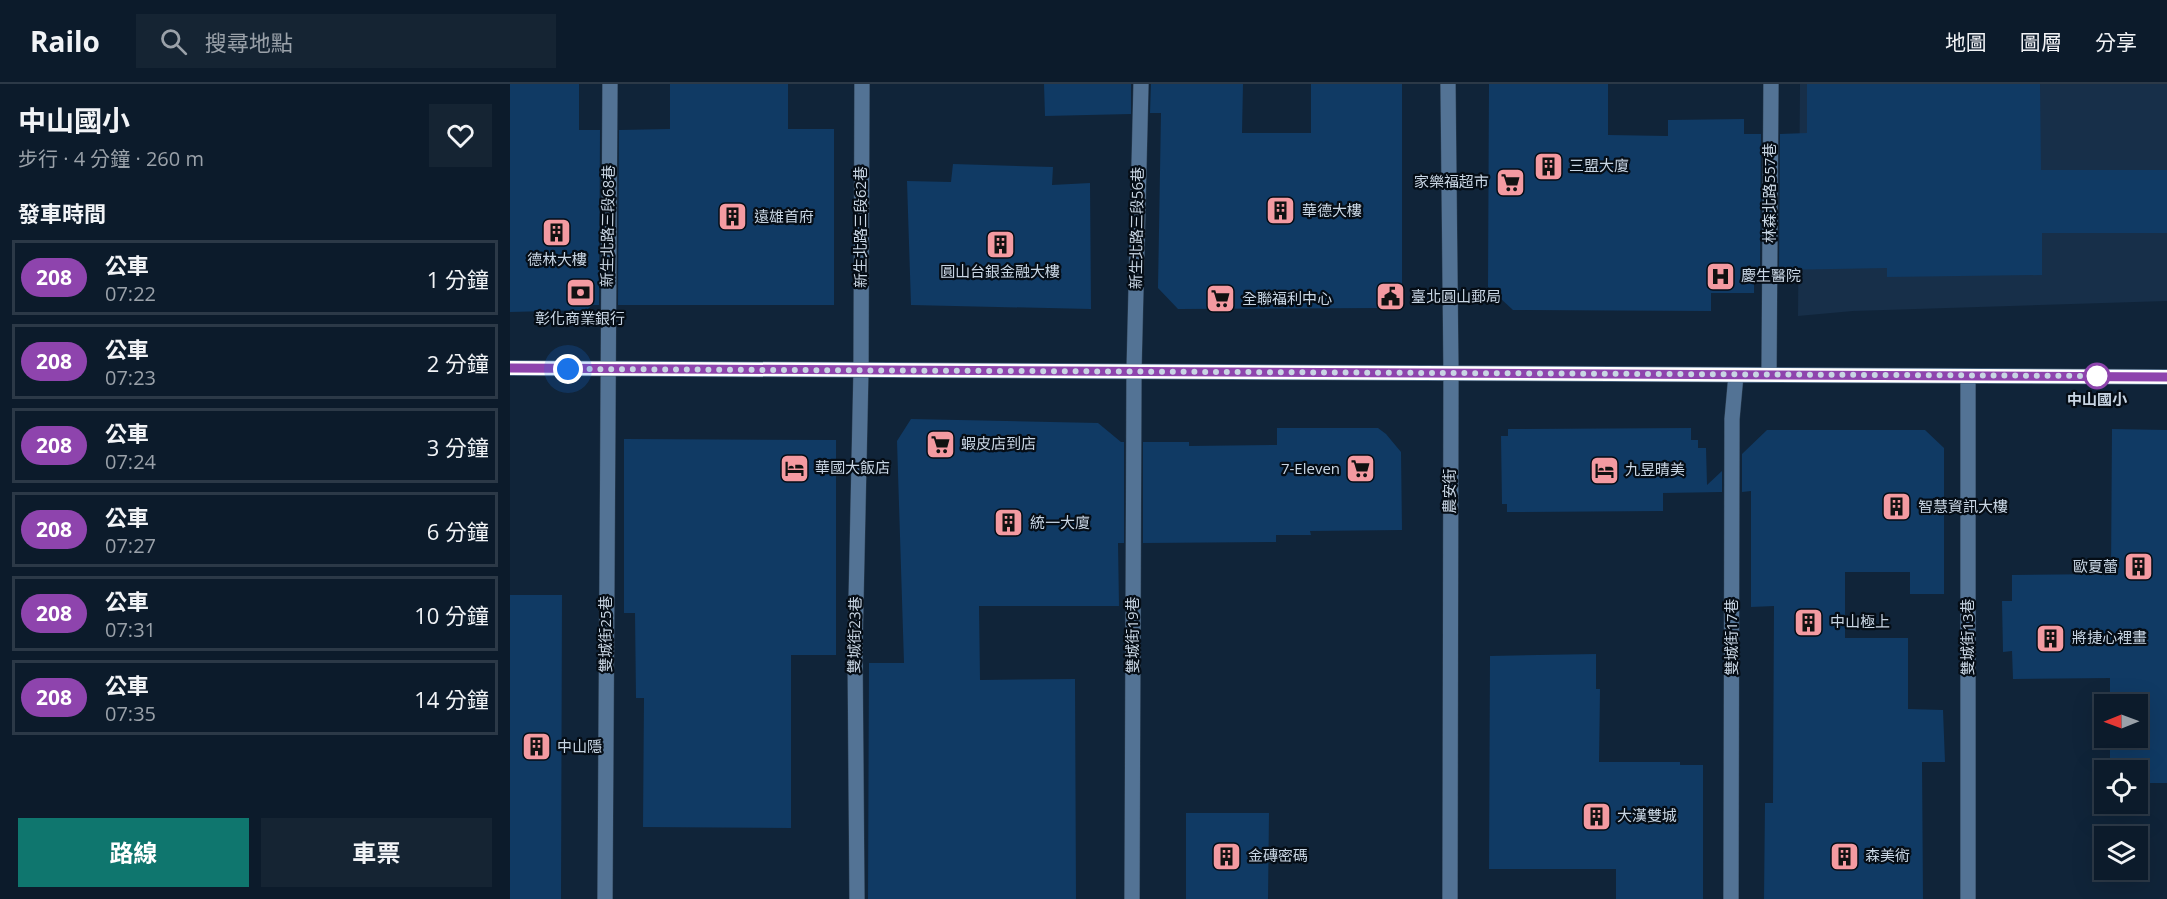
<!DOCTYPE html>
<html lang="zh-TW">
<meta charset="utf-8">
<style>
body{margin:0;font-family:"Open Sans","Noto Sans TC",sans-serif;background:#152433;color:#f1f3f6;height:100vh;display:flex;flex-direction:column;font-size:22px;white-space:nowrap}
*{box-sizing:border-box;margin:0}
p{font-size:20px;color:#9aa1a9}
.icon{flex:none;width:33px;height:33px;fill:none;stroke:currentColor;stroke-width:2;stroke-linecap:round;stroke-linejoin:round}
.map{position:relative;flex:1;overflow:hidden}
.details{display:flex;flex-direction:column;background:#0c1b2b;width:510px}
.details>*{flex:none}
.badge{padding:0 12px;border-radius:20px;font-size:21px;line-height:39px}
.needle{width:39px;rotate:269deg}
.buttons{position:absolute;left:1584px;top:610px;display:grid;gap:12px}
.buttons a{display:grid;place-items:center;width:54px;height:54px;border-radius:0px;background:#0c1b2b;box-shadow:0 6px 24px #0002,0 0 0 2px #2c3947;font-size:30px}
.you{position:absolute;width:30px;height:30px;margin:-15px;border:4px solid #fff;border-radius:50%;background:#1a73e8;box-shadow:0 0 0 9px #1a73e833}
.map>.badge{position:absolute;translate:-50% -50%;box-shadow:0 0 0 3px #fff}
h2{padding:0 18px;font-size:22px;line-height:54px}
.round{display:grid;place-items:center;flex:none;width:63px;height:63px;border-radius:0px;background:#152433}
.overview{display:flex;align-items:center;justify-content:space-between;height:102px;padding:0 18px}
h1{font-size:28px;font-weight:700;line-height:45px}
.action{display:flex;gap:12px;margin-top:auto;padding:12px 18px}
.action a{flex:1;height:69px;border-radius:0px;background:#0f766e;color:#fff;font-size:24px;font-weight:700;line-height:69px;text-align:center}
.action a+a{background:#152433;color:#f1f3f6}
ul{padding:0;list-style:none}
li{display:flex;align-items:center;gap:18px;height:75px;margin:0 12px 9px;padding:0 6px;border:3px solid #2c3947;border-radius:0px}
li div{flex:1}
li b{display:block;font-size:22px}
li em{font-style:normal}
li .badge{min-width:66px;font-weight:700;text-align:center}
header{display:flex;align-items:center;gap:36px;box-sizing:border-box;height:84px;padding:0 30px;background:#0c1b2b;border-bottom:2px solid #2c3947}
header strong{font-size:28px}
nav{display:flex;gap:33px;margin-inline-start:auto;font-size:21px}
.search{width:420px;height:54px;background:#152433;display:flex;align-items:center;gap:15px;box-sizing:border-box;padding:0 21px;border-radius:0px;color:#9aa1a9;font-size:22px}
main{display:flex;flex:1;min-height:0}
.map>svg:first-child{display:block}
.built{fill:#172f49}
.building{fill:#103a64}
.lines{fill:none;stroke-linecap:round;stroke-linejoin:round}
.minor-casing{stroke:#2d4054;stroke-width:16}
.minor{stroke:#537395;stroke-width:15}
.line-casing{stroke:#fff;stroke-width:14}
.line{stroke:#8e44ad;stroke-width:9}
.walk{stroke:#c8d5e3;stroke-width:6;stroke-dasharray:0 10.8}
.stop-dot{fill:#fff;stroke:#8e44ad;stroke-width:3}
.labels{text-anchor:middle;stroke-width:4.5;stroke-linejoin:round;paint-order:stroke}
.poi-label{font-size:15px;fill:#c8d5e3;stroke:#050d16;text-anchor:start}
.street-label{font-size:15px;fill:#c8d5e3;stroke:#050d16}
.stop-label{font-size:15px;font-weight:bold;fill:#c8d5e3;stroke:#050d16}
</style>
<header>
<strong>Railo</strong>
<div class="search"><svg class="icon" aria-label="search" viewBox="0 0 24 24"><circle cx="10" cy="10" r="6"/><path d="M15 15l6 6"/></svg>搜尋地點</div>
<nav><a>地圖</a><a>圖層</a><a>分享</a></nav>
</header>
<main>
<section class="details">
<div class="overview"><div><h1>中山國小</h1><p>步行 · 4 分鐘 · 260 m</p></div><a class="round"><svg class="icon" aria-label="heart" viewBox="0 0 24 24"><path d="M12 20l-8-8c-3-5 5-10 8-4 3-6 11-1 8 4z"/></svg></a></div>
<h2>發車時間</h2>
<ul>
<li><span class="badge" style="background:#8e44ad;color:#fff">208</span><div><b>公車</b><p>07:22</p></div><em>1 分鐘</em></li>
<li><span class="badge" style="background:#8e44ad;color:#fff">208</span><div><b>公車</b><p>07:23</p></div><em>2 分鐘</em></li>
<li><span class="badge" style="background:#8e44ad;color:#fff">208</span><div><b>公車</b><p>07:24</p></div><em>3 分鐘</em></li>
<li><span class="badge" style="background:#8e44ad;color:#fff">208</span><div><b>公車</b><p>07:27</p></div><em>6 分鐘</em></li>
<li><span class="badge" style="background:#8e44ad;color:#fff">208</span><div><b>公車</b><p>07:31</p></div><em>10 分鐘</em></li>
<li><span class="badge" style="background:#8e44ad;color:#fff">208</span><div><b>公車</b><p>07:35</p></div><em>14 分鐘</em></li>
</ul>
<div class="action"><a>路線</a><a>車票</a></div>
</section>
<div class="map">
<svg width="1657" height="815" viewBox="0 0 1657 815">
<rect width="100%" height="100%" fill="#102439"/>
<path class="built" d="M1290,0h367v217l-314,10 -55,5z"/>
<path class="building" d="M0,0h69v46h21l-1,175h-7l-5,5 -77,2z
M160,0h118v45h46v176h-216l1,-175 51,-1z
M534,0h87v30l-86,2z
M641,0h92l-1,49h69v-49h91v205l-20,19 -204,1 -20,-21 3,-175h-11z
M979,0h119v51l60,1v-16l76,-1v15h17l-1,136h-6v23h-43v18l-198,-1 -25,-23z
M1297,0h233l1,86h126v63h-125v42l-155,2v-9l-108,2 1,-136 27,-1z
M443,80l100,3 -1,18 38,-2 1,126 -180,-4 -4,-124 44,1z
M401,335l187,4 23,19h3v101h-6l1,63h-140l1,74 95,-1 1,220h-208l1,-236h35l-7,-222z
M767,344h101l8,6 15,18 1,78 -92,1 1,4h-35v7l-133,1v-101h46v4l88,-1z
M1181,344v12h7v8h8l1,37 15,-14v21l-59,1v18l-156,1v-8h-5l-1,-68h7v-7z
M1602,345l55,1v353h-29v-12h-28v-33h28v-33h-28v-27l-97,1 -1,-28 -9,1 -1,-51h10v-26l99,-1z
M1257,346h158l19,18v146h-34v-22h-65v66h63v71l35,1 2,52h-23l1,137h-159l1,-96h8l1,-197 -23,1v-116l-9,1v-38z
M114,355l212,1v215h-45v173l-148,-1 1,-129h-8l-1,-85h-11z
M0,511h52l-1,304h-51z
M1086,570v35h4l-1,73h81v3h23v134h-87v-30h-127l1,-213z
M676,729h83l-1,86h-82z"/>
<g class="lines">
<defs>
<path id="minor" d="M938,0l3,289 -1,526
M0,284l1657,9
M1259,291l2,-291
M95,815l5,-815
M347,815l-2,-251 6,-278 1,-286
M622,815l2,-528 7,-287
M1221,815l1,-480 4,-44
M1458,815v-523"/>
</defs>
<use href="#minor" class="minor-casing"/>
<use href="#minor" class="minor"/>
</g>
<g class="lines">
<defs>
<path id="line" d="M0,284l1657,9"/>
</defs>
<use href="#line" class="line-casing"/>
<use href="#line" class="line"/>
<path class="walk" d="M58,285l1533,7h-4"/>
</g>
<defs>
<symbol id="building-square" viewBox="-11 -11 22 22"><rect x="-9" y="-9" width="18" height="18" rx="4" fill="#f49aa1" stroke="#050d16"/><path d="M-4-6H4V6H1V3H-1V6H-4ZM-2.5-4.3h1.7v1.8h-1.7ZM.8-4.3h1.7v1.8H.8ZM-2.5-1h1.7V.8h-1.7ZM.8-1h1.7V.8H.8Z" fill="#111"/></symbol>
<symbol id="supermarket-square" viewBox="-11 -11 22 22"><rect x="-9" y="-9" width="18" height="18" rx="4" fill="#f49aa1" stroke="#050d16"/><path d="M-6-5.5h2.5l.6 2H6L4.5 2H-2.5L-4.4-4H-6ZM-1.5 3.2a1.3 1.3 0 1 0 .1 0ZM3 3.2a1.3 1.3 0 1 0 .1 0Z" fill="#111"/></symbol>
<symbol id="hospital-square" viewBox="-11 -11 22 22"><rect x="-9" y="-9" width="18" height="18" rx="4" fill="#f49aa1" stroke="#050d16"/><path d="M-5-5h3v3.5h4V-5h3V5h-3V1.5h-4V5h-3Z" fill="#111"/></symbol>
<symbol id="bank-square" viewBox="-11 -11 22 22"><rect x="-9" y="-9" width="18" height="18" rx="4" fill="#f49aa1" stroke="#050d16"/><path d="M-6-4H6V4H-6ZM0-2.3a2.3 2.3 0 1 0 0 4.6a2.3 2.3 0 1 0 0-4.6Z" fill="#111"/></symbol>
<symbol id="civic-square" viewBox="-11 -11 22 22"><rect x="-9" y="-9" width="18" height="18" rx="4" fill="#f49aa1" stroke="#050d16"/><path d="M-.6-6.5H3V-4.5H.6V-3L4-1V1h2V6H-6V1h2V-1L-.6-3ZM-1.2 2.5V6h2.4V2.5Z" fill="#111"/></symbol>
<symbol id="hotel-square" viewBox="-11 -11 22 22"><rect x="-9" y="-9" width="18" height="18" rx="4" fill="#f49aa1" stroke="#050d16"/><path d="M-6-4.5h1.5V1H6V5H4.5V3h-9V5H-6ZM-4 0a1.8 1.8 0 1 1 3.6 0ZM.5 0V-2.5h3Q6-2.5 6 0Z" fill="#111"/></symbol>
</defs>
<g fill-rule="evenodd">
<use href="#building-square" x="1022" y="66" width="33" height="33"/>
<use href="#supermarket-square" x="984" y="82" width="33" height="33"/>
<use href="#building-square" x="754" y="110" width="33" height="33"/>
<use href="#building-square" x="206" y="116" width="33" height="33"/>
<use href="#building-square" x="30" y="132" width="33" height="33"/>
<use href="#building-square" x="474" y="144" width="33" height="33"/>
<use href="#hospital-square" x="1194" y="176" width="33" height="33"/>
<use href="#bank-square" x="54" y="192" width="33" height="33"/>
<use href="#civic-square" x="864" y="196" width="33" height="33"/>
<use href="#supermarket-square" x="694" y="198" width="33" height="33"/>
<use href="#supermarket-square" x="414" y="344" width="33" height="33"/>
<use href="#hotel-square" x="268" y="368" width="33" height="33"/>
<use href="#supermarket-square" x="834" y="368" width="33" height="33"/>
<use href="#hotel-square" x="1078" y="370" width="33" height="33"/>
<use href="#building-square" x="1370" y="406" width="33" height="33"/>
<use href="#building-square" x="482" y="422" width="33" height="33"/>
<use href="#building-square" x="1612" y="466" width="33" height="33"/>
<use href="#building-square" x="1282" y="522" width="33" height="33"/>
<use href="#building-square" x="1524" y="538" width="33" height="33"/>
<use href="#building-square" x="10" y="646" width="33" height="33"/>
<use href="#building-square" x="1070" y="716" width="33" height="33"/>
<use href="#building-square" x="700" y="756" width="33" height="33"/>
<use href="#building-square" x="1318" y="756" width="33" height="33"/>
</g>
<circle class="stop-dot" cx="1587" cy="292" r="12"/>
<g class="labels">
<g class="poi-label">
<text x="1059" y="87">三盟大廈</text>
<text x="979" y="103" text-anchor="end">家樂福超市</text>
<text x="792" y="132">華德大樓</text>
<text x="244" y="138">遠雄首府</text>
<text x="47" y="181" text-anchor="middle">德林大樓</text>
<text x="490" y="193" text-anchor="middle">圓山台銀金融大樓</text>
<text x="1231" y="197">慶生醫院</text>
<text x="901" y="218">臺北圓山郵局</text>
<text x="732" y="220">全聯福利中心</text>
<text x="70" y="240" text-anchor="middle">彰化商業銀行</text>
<text x="451" y="365">蝦皮店到店</text>
<text x="305" y="389">華國大飯店</text>
<text x="830" y="390" text-anchor="end">7-Eleven</text>
<text x="1115" y="391">九昱晴美</text>
<text x="1408" y="428">智慧資訊大樓</text>
<text x="520" y="444">統一大廈</text>
<text x="1608" y="488" text-anchor="end">歐夏蕾</text>
<text x="1320" y="543">中山極上</text>
<text x="1562" y="559">將捷心裡畫</text>
<text x="47" y="668">中山隱</text>
<text x="1107" y="737">大漢雙城</text>
<text x="738" y="777">金磚密碼</text>
<text x="1355" y="777">森美術</text>
</g>
<g class="street-label">
<text transform="translate(1260 109) rotate(-90)" y="5">林森北路557巷</text>
<text transform="translate(98 142) rotate(-89)" y="5">新生北路三段68巷</text>
<text transform="translate(351 143) rotate(-90)" y="5">新生北路三段62巷</text>
<text transform="translate(627 144) rotate(-89)" y="5">新生北路三段56巷</text>
<text transform="translate(940 407) rotate(-90)" y="5">農安街</text>
<text transform="translate(96 550) rotate(-90)" y="5">雙城街25巷</text>
<text transform="translate(345 551) rotate(-89)" y="5">雙城街23巷</text>
<text transform="translate(623 551) rotate(-90)" y="5">雙城街19巷</text>
<text transform="translate(1222 553) rotate(-90)" y="5">雙城街17巷</text>
<text transform="translate(1458 553) rotate(-90)" y="5">雙城街13巷</text>
</g>
<g class="stop-label">
<text x="1587" y="321">中山國小</text>
</g>
</g>
</svg>
<div class="buttons">
<a><svg class="needle" viewBox="-14 -14 28 28"><path d="M0-13l5 13h-10z" fill="#e53935"/><path d="M0 13l5-13h-10z" fill="#9aa1a9"/></svg></a>
<a><svg class="icon" aria-label="locate" viewBox="0 0 24 24"><circle cx="12" cy="12" r="6"/><path d="M12 2v4M12 18v4M2 12h4M18 12h4"/></svg></a>
<a><svg class="icon" aria-label="layers" viewBox="0 0 24 24"><path d="M12 4l9 5-9 5-9-5zM3 14l9 5 9-5"/></svg></a>
</div>
<div class="you" style="left:58px;top:285px"></div>
</div>
</main>
